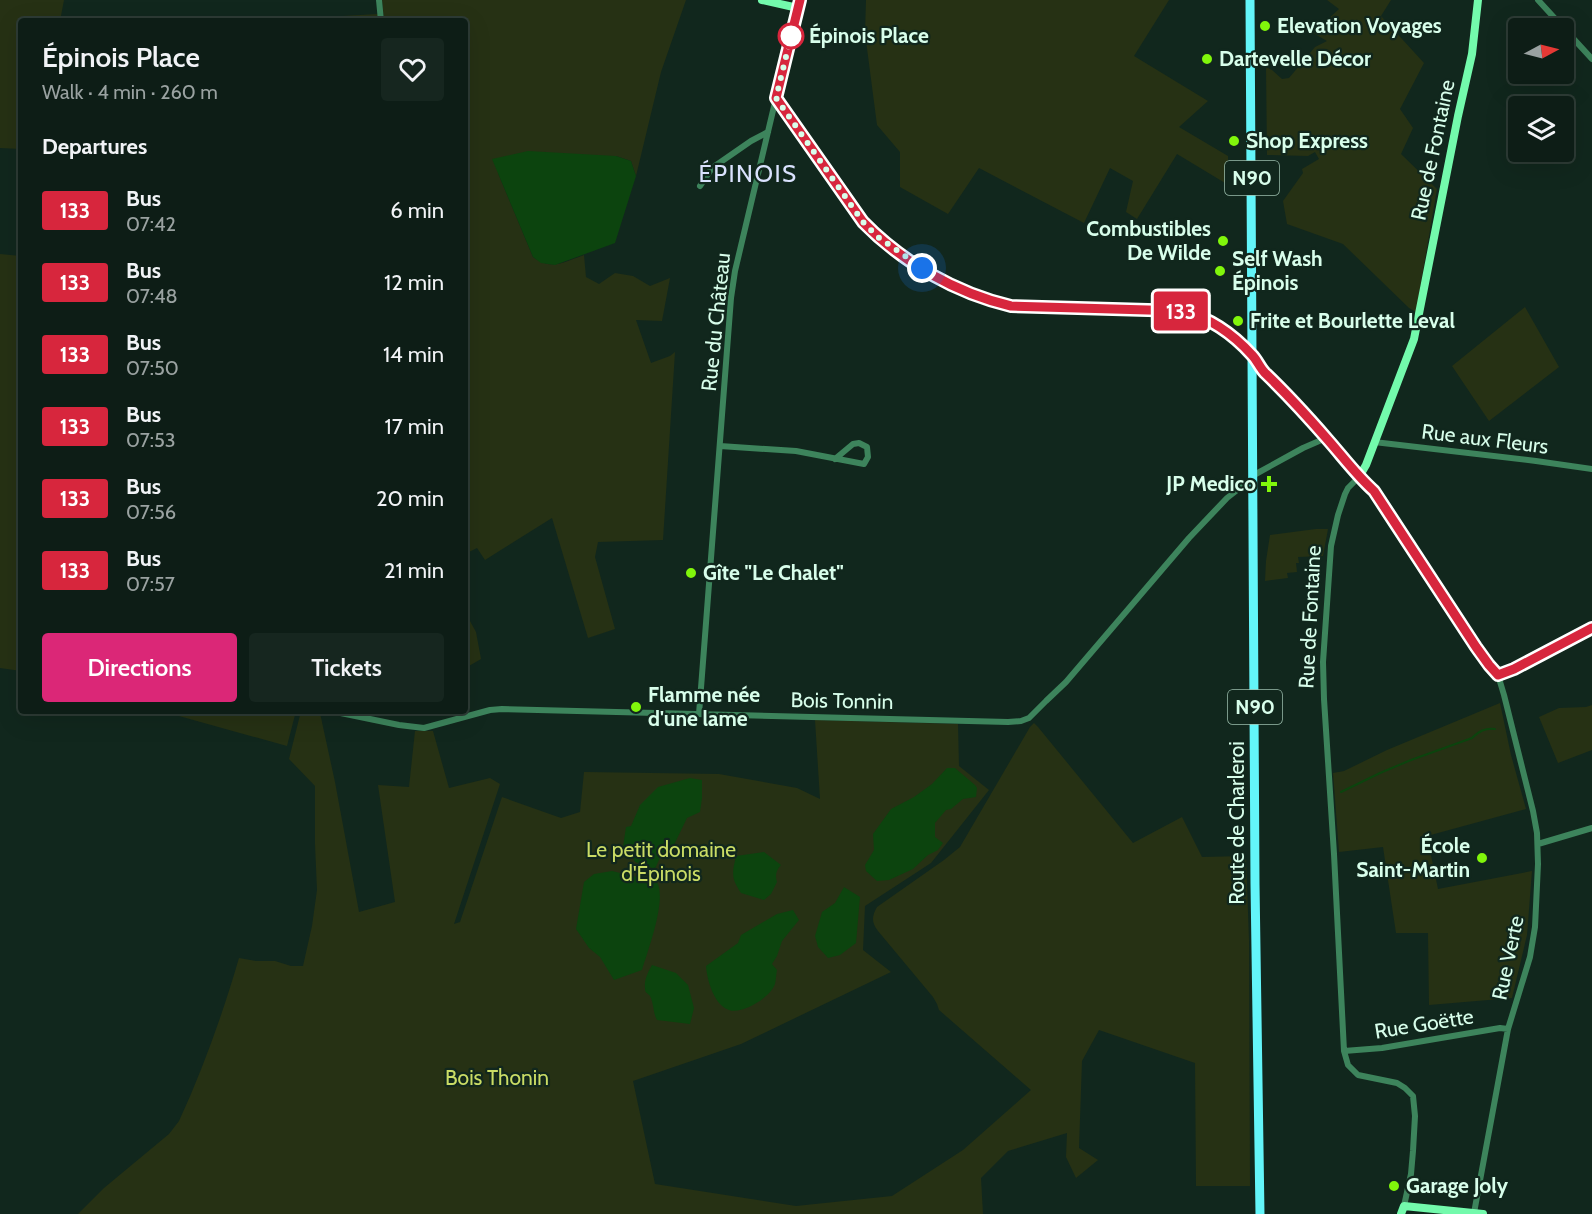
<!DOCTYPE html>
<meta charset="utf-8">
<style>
body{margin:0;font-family:Cabin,sans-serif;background:#16261f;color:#f1f3f6;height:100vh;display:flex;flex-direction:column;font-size:22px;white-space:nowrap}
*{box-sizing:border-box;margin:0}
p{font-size:20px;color:#9aa2a1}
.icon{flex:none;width:33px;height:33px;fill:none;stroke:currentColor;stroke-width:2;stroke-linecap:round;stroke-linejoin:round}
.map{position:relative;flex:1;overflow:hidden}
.side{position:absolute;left:18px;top:18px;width:450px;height:696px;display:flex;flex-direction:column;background:#0d1d16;border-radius:6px;box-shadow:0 6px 24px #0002,0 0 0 2px #2d3b35}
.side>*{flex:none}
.badge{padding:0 12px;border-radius:4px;font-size:21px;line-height:39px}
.needle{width:39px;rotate:83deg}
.fabs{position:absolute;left:1508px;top:18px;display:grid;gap:12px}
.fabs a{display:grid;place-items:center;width:66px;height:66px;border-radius:6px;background:#0d1d16;box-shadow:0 6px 24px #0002,0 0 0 2px #2d3b35;font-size:30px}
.you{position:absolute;width:30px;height:30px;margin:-15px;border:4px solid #fff;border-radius:50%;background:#1a73e8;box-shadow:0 0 0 9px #1a73e833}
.map>.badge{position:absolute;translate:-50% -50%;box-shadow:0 0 0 3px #fff}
h2{padding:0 24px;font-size:22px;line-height:54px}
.round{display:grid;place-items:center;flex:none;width:63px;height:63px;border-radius:6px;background:#16261f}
.headline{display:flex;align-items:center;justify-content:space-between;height:102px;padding:0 24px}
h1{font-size:28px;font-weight:600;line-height:45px}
.button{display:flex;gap:12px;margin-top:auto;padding:12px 24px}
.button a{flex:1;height:69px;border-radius:6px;background:#db2777;color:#fff;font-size:24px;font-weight:600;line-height:69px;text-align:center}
.button a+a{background:#16261f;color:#f1f3f6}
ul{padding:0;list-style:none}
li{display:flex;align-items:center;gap:18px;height:72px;padding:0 24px}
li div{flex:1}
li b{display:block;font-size:22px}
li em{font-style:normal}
li .badge{min-width:66px;font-weight:700;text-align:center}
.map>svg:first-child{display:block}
.green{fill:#263114}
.water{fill:#0c440e}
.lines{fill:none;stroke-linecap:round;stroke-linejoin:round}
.stream{stroke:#0c440e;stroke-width:2}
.street{stroke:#3d845c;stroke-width:6}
.secondary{stroke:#73faac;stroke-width:8}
.primary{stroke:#63f5f9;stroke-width:9}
.line-casing{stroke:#fff;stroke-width:14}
.line{stroke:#d7263d;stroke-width:9}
.walk{stroke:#d8feeb;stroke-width:6;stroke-dasharray:0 10.8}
.poi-dot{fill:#81f60b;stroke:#11271d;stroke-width:2}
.stop-dot{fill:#fff;stroke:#d7263d;stroke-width:3}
.labels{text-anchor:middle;stroke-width:4.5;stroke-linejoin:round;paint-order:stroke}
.shield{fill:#11271d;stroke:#9cbead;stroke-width:1.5}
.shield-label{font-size:20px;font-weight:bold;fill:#d8feeb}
.poi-label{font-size:21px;font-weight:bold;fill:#d8feeb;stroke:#11271d;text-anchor:start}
.stop-label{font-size:21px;font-weight:bold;fill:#d8feeb;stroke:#11271d;text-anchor:start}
.street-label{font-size:21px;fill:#d8feeb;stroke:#11271d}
.park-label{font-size:21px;fill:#cadc65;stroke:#11271d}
.quarter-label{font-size:24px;letter-spacing:1.5px;fill:#dae2fe;stroke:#11271d}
</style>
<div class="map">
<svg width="1592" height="1214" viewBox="0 0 1592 1214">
<rect width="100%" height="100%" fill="#11271d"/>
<path class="green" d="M0,0h64l-4,21h-39v128l-21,-1z
M382,0h304l-25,72 -25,104 -5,-15 -15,-5 -118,17 35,84c19,14 31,5 51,-2l2,22 13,7 16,-11 18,3 17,10 20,-8 -8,43 -26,-1 15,43 19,-7 5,-4 -12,188 -65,2 -3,15 20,72 -27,9 -36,-120 -67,42 -8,-12 -12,6v-533h-81z
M866,0h303l-35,56 74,45 -29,26 49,29v7h11l1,29 -63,-38 -40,65 -11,-7 7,-31 -23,-13 -26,55 -105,-55 -31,46 -48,-27v-35l-23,-27 -12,-92z
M1327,0h64l-10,16 43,47 -24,46 13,19 -12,26 36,35 -21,123 -7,-4 -66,-64 -56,-20 -4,-23 20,-28 -1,-4 17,-10 -4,-7 -7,4 -41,-1 -1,-88 6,3 10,9 7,-1 26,-31 12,-6 -14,-8 26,-24z
M378,14l1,7h-127z
M0,254l21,2v415l-21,-3z
M1525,307l34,60 -70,54 -37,-55z
M1316,529h12l-5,27 -25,1 1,6h-3l1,9 -10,1 1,5 -23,3 1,-20 4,-26z
M470,621l6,11 5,27 -12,7h-4v-44z
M1500,703l11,52 15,54 -99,27 11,53 94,-18 -5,64 -15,63 -83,7 -1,-72h-32l-13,-86 -44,5 -6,-79 11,-2 43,-21z
M1592,705v45l-34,13 -19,-46 20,-9 27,-1z
M161,711h135l-9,35z
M301,711h11l8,2 15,69 24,130 36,-10 -17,-117 31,2 6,-56h18l16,57 41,-10 10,6 -46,140 6,-2 42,-125 59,21 19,-6 4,-40 135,2 78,14 23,11 -5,-79 143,4 1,42 30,24 -58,73 -66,43 -2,44 28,22 -150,72 -108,37 22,103 141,22 96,-10 71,-46 68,-60 -92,-80 -2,-6 -4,-7 -55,-66c-7,-9 -6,-15 -1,-24l67,-47 16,-13 70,-120 4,-4 4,4 95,116 49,-26 20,40 44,-1 3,84 1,246h-54l-1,-123 -96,-33 -17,31 -3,87 19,12 -22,18 -10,-21 1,-24 -59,18 -27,27 2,36h-905l26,-26 65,-54 10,-13c24,-52 44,-108 60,-163l17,3h19l16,5h12l9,-40 5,-36 -2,-46v-58l-26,-27z"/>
<path class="water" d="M528,151l88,5 15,5 5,15 -21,67 -60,22 -14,-2 -8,-6 -41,-98z
M947,768h8l20,17 2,3 -1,9 -13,2 -12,10 -5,1 -11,13v14l8,6 -5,7 -10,5 -15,14 -24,11 -12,1 -11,-10 -1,-6 9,-15 -1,-16 18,-25 23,-12 18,-13z
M690,778l12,2v18l-2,14 -13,6 -14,29 -11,6 -7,16 -20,-7 -1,-2v-7l-9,3 -2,-9 3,-20 5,-1 9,-21 18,-18z
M764,852l17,13c-5,5 -6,11 -4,17l-6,12 -7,6 -23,-7c-10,-15 -9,-19 -5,-37z
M612,871l45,11c10,18 -9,68 -15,88l-28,10 -14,-23 -11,-9 -13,-19 8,-47 10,-8z
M844,887l16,10 -4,46 -16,12 -12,3 -10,-11 -3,-11 7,-24 13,-9z
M793,910l6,10 -17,21 -5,15 -5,8 5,6c-1,5 -1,10 -2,14 -4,13 -33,31 -46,26 -15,-5 -22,-30 -23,-44l32,-23 3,-8 36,-21z
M652,965l24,8 12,12 6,23 -4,16 -33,-4c-4,-7 -3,-16 -7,-24 -3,-4 -5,-2 -5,-8 -1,-8 3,-16 7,-23z"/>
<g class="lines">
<path class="stream" d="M1341,792l39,-19 31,-13 61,-22c7,-7 13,-10 23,-9"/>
<path class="street" d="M379,0l2,21
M1538,0l54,59
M700,186l12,-18 39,-27 17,-9
M1374,442l162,19 56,8
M720,446l76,5 68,13 4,-7 -1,-10 -8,-4 -6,1 -18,15
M1254,475l49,-27 23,-10
M1359,477l-11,11 -3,6 -7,21 -7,31 -8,116 1,37 10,155 10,197 4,14 10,10 39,8 8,5 8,8 2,20 -2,35 -2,23 -7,32
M331,711l68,14 25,3 66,-18 12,-1 506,13 13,-1 8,-3 17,-17 20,-19 123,-144 38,-40 14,-11 13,-2
M699,714l32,-416 4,-27 41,-173
M1538,844l54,-16
M1344,1051l38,-3 118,-20 8,1
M1474,1213l34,-184 22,-72 5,-30 3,-63 -1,-31 -4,-22 -29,-116 -6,-20"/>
<path class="secondary" d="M762,0l36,8 -22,90 87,124c40,41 92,71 148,84l172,5c27,7 50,23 69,44 5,5 7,13 13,18 23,22 45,46 66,71 14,16 27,33 43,47l102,156 13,18 9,10 16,-6 78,-41
M1359,477l7,-12 48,-126 44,-223 14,-62 6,-54
M1401,1214l3,-8 79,8"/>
<path class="primary" d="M1250,0l5,884 5,330"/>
</g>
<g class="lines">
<defs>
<path id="line" d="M800,0l-24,98 87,124c40,41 93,71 148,84l172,5c27,7 50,23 69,44 5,5 8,13 13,18 22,21 43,44 63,67 15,17 29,36 46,51l102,156 13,18 9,10 16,-6 78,-41"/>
</defs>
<use href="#line" class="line-casing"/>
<use href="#line" class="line"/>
<path class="walk" d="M791,36l-15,62 87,124 15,15 44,31"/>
</g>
<g class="poi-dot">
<circle cx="1265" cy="26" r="6"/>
<circle cx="1207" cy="59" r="6"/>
<circle cx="1234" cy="141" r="6"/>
<circle cx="1223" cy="241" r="6"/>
<circle cx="1220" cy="271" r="6"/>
<circle cx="1238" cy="321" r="6"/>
<path d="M1266 475h6v6h6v6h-6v6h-6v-6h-6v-6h6z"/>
<circle cx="691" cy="573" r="6"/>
<circle cx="636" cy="707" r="6"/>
<circle cx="1482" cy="858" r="6"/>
<circle cx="1394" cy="1186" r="6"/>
</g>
<circle class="stop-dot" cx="791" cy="36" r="12"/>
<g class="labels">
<g class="shield">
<rect x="1225" y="161" width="54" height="34" rx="4.5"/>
<rect x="1228" y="690" width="54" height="34" rx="4.5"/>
</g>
<g class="shield-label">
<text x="1252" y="185">N90</text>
<text x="1255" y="714">N90</text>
</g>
<g class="poi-label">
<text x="1277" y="33">Elevation Voyages</text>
<text x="1219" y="66">Dartevelle Décor</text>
<text x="1246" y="148">Shop Express</text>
<text x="1211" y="236" text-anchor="end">Combustibles<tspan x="1211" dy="24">De Wilde</tspan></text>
<text x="1232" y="266">Self Wash<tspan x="1232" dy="24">Épinois</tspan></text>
<text x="1250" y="328">Frite et Bourlette Leval</text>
<text x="1256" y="491" text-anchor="end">JP Medico</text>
<text x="703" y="580">Gîte "Le Chalet"</text>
<text x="648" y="702">Flamme née<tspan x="648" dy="24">d'une lame</tspan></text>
<text x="1470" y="853" text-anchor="end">École<tspan x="1470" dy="24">Saint-Martin</tspan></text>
<text x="1406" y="1193">Garage Joly</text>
</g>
<g class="stop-label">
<text x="809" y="43">Épinois Place</text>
</g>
<g class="street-label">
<text transform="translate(1433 150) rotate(-78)" y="7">Rue de Fontaine</text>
<text transform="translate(716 322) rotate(-84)" y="7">Rue du Château</text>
<text transform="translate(1485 439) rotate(7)" y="7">Rue aux Fleurs</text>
<text transform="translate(1310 617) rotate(-87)" y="7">Rue de Fontaine</text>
<text transform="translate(842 701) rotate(1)" y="7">Bois Tonnin</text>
<text transform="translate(1237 823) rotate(-90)" y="7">Route de Charleroi</text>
<text transform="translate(1508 958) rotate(-78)" y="7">Rue Verte</text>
<text transform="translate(1424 1024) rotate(-9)" y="7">Rue Goëtte</text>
</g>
<g class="park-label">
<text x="661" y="857">Le petit domaine<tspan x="661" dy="24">d'Épinois</tspan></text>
<text x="497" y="1085">Bois Thonin</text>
</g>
<g class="quarter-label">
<text x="748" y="182">ÉPINOIS</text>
</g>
</g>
</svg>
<div class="fabs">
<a><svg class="needle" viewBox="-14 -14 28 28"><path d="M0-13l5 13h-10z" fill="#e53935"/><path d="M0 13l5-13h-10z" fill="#9aa2a1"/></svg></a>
<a><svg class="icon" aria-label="layers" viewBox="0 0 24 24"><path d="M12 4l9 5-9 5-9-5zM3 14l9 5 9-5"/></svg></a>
</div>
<div class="you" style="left:922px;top:268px"></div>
<b class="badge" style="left:1181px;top:311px;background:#d7263d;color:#fff">133</b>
<section class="side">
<div class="headline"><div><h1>Épinois Place</h1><p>Walk · 4 min · 260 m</p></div><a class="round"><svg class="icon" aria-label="heart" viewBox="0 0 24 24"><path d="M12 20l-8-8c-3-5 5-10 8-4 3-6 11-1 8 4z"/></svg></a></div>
<h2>Departures</h2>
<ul>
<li><span class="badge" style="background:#d7263d;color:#fff">133</span><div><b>Bus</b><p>07:42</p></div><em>6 min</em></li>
<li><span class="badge" style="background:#d7263d;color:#fff">133</span><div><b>Bus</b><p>07:48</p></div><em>12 min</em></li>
<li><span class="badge" style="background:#d7263d;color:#fff">133</span><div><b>Bus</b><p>07:50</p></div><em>14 min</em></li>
<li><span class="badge" style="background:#d7263d;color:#fff">133</span><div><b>Bus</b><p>07:53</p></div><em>17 min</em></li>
<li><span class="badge" style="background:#d7263d;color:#fff">133</span><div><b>Bus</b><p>07:56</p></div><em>20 min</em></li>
<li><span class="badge" style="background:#d7263d;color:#fff">133</span><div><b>Bus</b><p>07:57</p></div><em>21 min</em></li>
</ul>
<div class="button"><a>Directions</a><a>Tickets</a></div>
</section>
</div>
